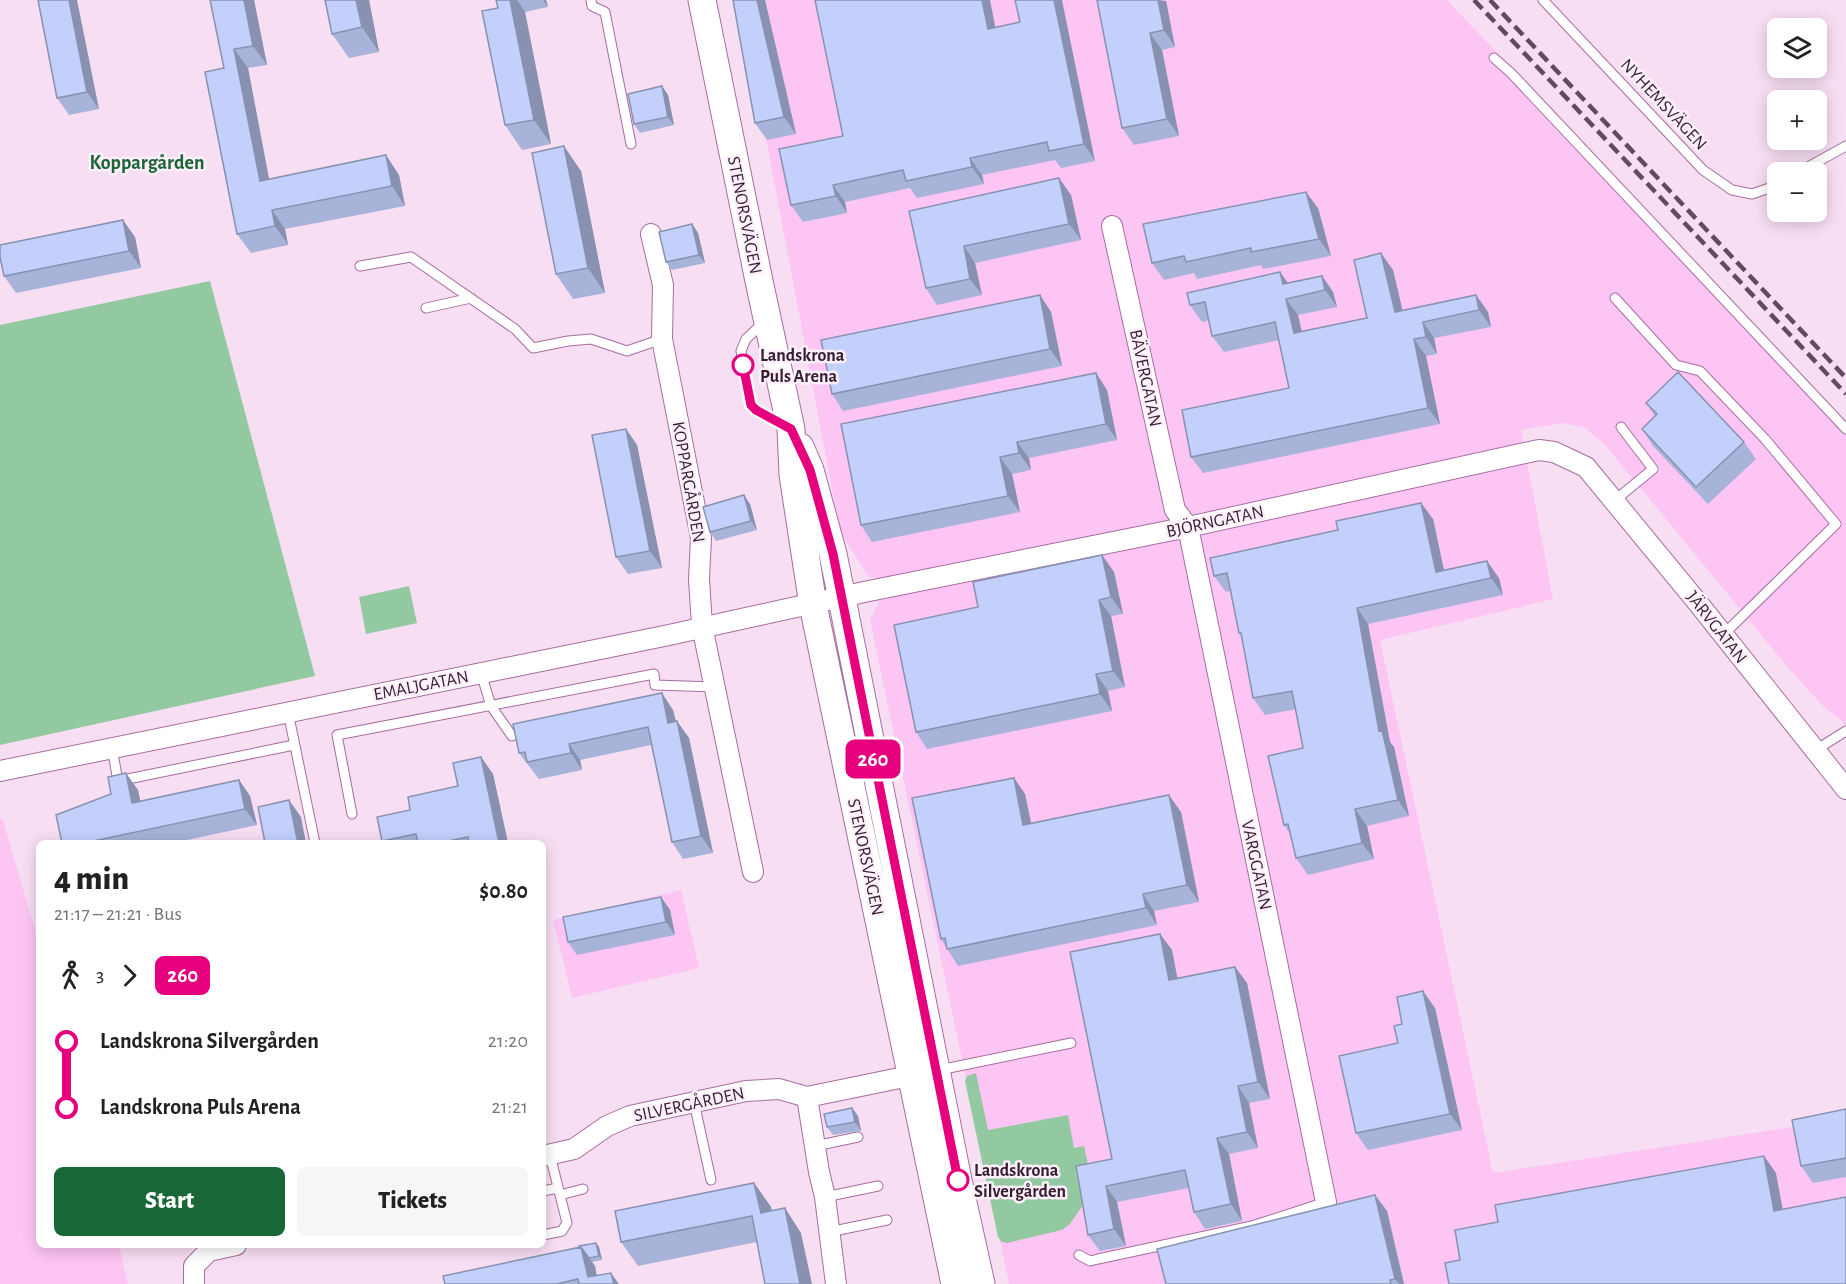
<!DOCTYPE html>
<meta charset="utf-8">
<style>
body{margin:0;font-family:"Alegreya Sans",sans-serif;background:#f6f6f6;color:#222;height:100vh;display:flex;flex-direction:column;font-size:22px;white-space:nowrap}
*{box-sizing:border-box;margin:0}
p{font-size:20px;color:#767676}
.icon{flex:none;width:33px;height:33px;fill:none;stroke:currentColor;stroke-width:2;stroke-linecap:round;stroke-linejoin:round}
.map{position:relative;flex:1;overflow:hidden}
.panel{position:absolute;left:36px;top:840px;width:510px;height:408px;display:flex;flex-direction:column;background:#fff;border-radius:9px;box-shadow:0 3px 15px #0003}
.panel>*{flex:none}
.badge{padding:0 12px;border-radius:9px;font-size:21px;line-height:39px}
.controls{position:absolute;left:1767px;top:18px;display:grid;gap:12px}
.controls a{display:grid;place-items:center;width:60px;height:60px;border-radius:9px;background:#fff;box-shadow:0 3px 15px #0003;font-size:30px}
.map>.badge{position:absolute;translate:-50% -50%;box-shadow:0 0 0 3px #fff}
.legs{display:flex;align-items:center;gap:9px;height:66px;padding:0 18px;font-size:20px}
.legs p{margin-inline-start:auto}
.overview{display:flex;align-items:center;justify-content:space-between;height:102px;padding:0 18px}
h1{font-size:33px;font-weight:800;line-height:45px}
.primary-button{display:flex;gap:12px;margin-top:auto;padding:12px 18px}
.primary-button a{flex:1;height:69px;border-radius:9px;background:#176737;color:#fff;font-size:24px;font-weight:800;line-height:69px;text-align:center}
.primary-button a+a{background:#f6f6f6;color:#222}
ul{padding:0 18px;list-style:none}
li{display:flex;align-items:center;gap:21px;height:66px;font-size:22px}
li i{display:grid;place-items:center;width:9px;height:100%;margin:0 8px;background:currentColor}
li i::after{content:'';width:15px;height:15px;margin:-8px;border:4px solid;border-radius:50%;background:#fff}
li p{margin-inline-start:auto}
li:first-child i{background:linear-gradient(#0000 50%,currentColor 0)}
li:last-child i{background:linear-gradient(currentColor 50%,#0000 0)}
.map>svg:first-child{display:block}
.built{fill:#fdc5f4}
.green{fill:#93c9a1}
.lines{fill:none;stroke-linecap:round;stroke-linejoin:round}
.lane-casing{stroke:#a76d9f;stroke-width:11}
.street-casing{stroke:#a76d9f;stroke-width:22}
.secondary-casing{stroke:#a76d9f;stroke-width:29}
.lane{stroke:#fff;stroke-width:9}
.street{stroke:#fff;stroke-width:20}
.secondary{stroke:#fff;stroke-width:27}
.rail{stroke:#634b5f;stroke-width:4.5;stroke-dasharray:12 6;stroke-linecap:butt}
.wall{fill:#a8b3d9}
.shaded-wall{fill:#8892b0}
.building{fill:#c3d0fc;stroke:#8892b0;stroke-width:1.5}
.line-1-casing{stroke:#fff;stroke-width:14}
.line-1{stroke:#e6007e;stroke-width:9}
.stop-1-dot{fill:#fff;stroke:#e6007e;stroke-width:3}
.labels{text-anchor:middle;stroke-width:5;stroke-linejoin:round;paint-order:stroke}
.street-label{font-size:18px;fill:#361e32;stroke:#fdf0fa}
.stop-label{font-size:18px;font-weight:bold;fill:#361e32;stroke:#fdf0fa;text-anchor:start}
.neighbourhood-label{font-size:20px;font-weight:bold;fill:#1d6437;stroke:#fdf0fa}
</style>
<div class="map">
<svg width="1846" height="1284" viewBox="0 0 1846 1284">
<rect width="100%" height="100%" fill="#f8def3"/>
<path class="built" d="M740,0h707l399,422v304l-3,-4 -20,-16 -32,-35 -186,-226 -20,-17 -21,-5 -43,7 32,169 -173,41 113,533 353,-54v165h-837l-139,-664 8,-16v-26l-9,-1 -29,-45z
M0,818l3,2 36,124v301h80l9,39h-128z
M681,890l18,78 -127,30 -19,-78z"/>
<path class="green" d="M210,281l105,395 -315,69v-420z
M409,586l8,37 -51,11 -7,-37z
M976,1073l12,57 80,-15 6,33 10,-2 5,23 -13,3 7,33 -13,19 -8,6 -55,13 -5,-1 -4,-5 -33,-156 2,-5z"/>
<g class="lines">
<defs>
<path id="lane" d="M591,0l1,6 13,6 26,132
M1543,0l160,170 29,20 20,4 26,-9
M1494,58l17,15 335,356
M1799,172l47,-26
M360,266l51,-9 104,72 18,19 35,-7 23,-2 36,12 35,-12
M1615,298l61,67 24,6 65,68 71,85 -113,111
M426,308l45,-10
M763,323l-17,16 -5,12 10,54 5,5 30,16
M1614,501l39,-32 -32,-42
M481,673l10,33 21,30
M288,712l27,131
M112,748l6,33 176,-36
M1814,751l32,-20
M352,814l-15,-79 317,-61 1,11 60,2
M939,1070l132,-27
M694,1102l17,78
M815,1146l43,-9
M543,1191l15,-3
M560,1195l23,-6
M825,1197l53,-11
M829,1232l58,-12
M543,1235l19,-4 5,-8 -17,-68
M1079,1255l11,6 8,-2 154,-33 74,-24"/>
<path id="street" d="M1112,226l63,284 13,17 138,675
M651,234l12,51 -1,54 39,199 -2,41 3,47 51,246
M0,771l669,-136 195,-43 324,-65 351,-77 15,2 32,15 112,136 148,186
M807,1097l12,75 6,25 11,87
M543,1156l31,-7 33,-23 23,-10 116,-25 33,-2 28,8 117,-24
M194,1284v-18l15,-15 27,-6"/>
<path id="secondary" d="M702,0l57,281 32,148 2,46 20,130 142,679
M800,447l10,23 23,84 125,626 23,104"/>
</defs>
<use href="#lane" class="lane-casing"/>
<use href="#street" class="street-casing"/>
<use href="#secondary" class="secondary-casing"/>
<use href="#lane" class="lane"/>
<use href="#street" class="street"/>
<use href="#secondary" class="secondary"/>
<path class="rail" d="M1474,0l372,394
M1490,0l356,378"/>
</g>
<path class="wall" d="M38,0l61,109 -30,6 -12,-17z
M210,0h44l13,65 -19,3 21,111 130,-4 6,31 -120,23 3,16 -37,8 -14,-19 -13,-166z
M369,0l10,52 -30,6 -17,-24z
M496,0h50l2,7 -23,5 26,132 -29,6 -17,-25 -7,-117z
M733,0h32l31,134 -29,6 -12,-17z
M1097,0l69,1 9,46 -13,3 17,86 -45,9 -12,-17z
M1020,22l75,139 -34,7 -6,-8 -73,15 2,9 -67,14 -7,-10 -65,14 2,11 -44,9 -12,-17 52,-69 152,-109z
M662,86l6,9 6,30 -34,8 -6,-9z
M581,171l24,122 -32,6 -17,-25z
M1071,195l10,45 -106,23 7,32 -45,10 -11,-17 -17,-77z
M1318,208l13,48 -68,13 -2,-4 -64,14 -3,-6 -30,7 -12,-17z
M692,224l6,9 7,30 -33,7 -6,-8z
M135,237l6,31 -125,25 -12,-17z
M1393,270l9,41 74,-16 12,17 3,15 -57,11 3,16 -11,2 14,68 -237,49 -12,-16 98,-69 -10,-48 -55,12 -12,-16 -3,-16 -7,2 -12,-17 90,-33 8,11 34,-7 11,16 4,15 -39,8 3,16 66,-13z
M1040,295l11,17 11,54 -219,45 -11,-17z
M1096,373l11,17 10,50 -88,18 2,12 -19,4 8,38 -148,30 -11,-17z
M1646,403l98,39 12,17 -48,45 -55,-58 -11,-17 13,-13z
M626,429l11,16 25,123 -34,6 -12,-17z
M1421,503l12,16 11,52 55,7 4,17 -135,29 22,118 4,5 15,69 -42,10 7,33 -66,16 -12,-17 -5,-23 -7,-10 19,-77 -7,-39 -31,6 -12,-17 -11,-61 -3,-4 -9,-42 -4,1 -12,-16 124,-46z
M750,504l7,26 -41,11 -6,-9z
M1102,555l12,17 9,42 -12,2 14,71 -17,4 4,20 -185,38 -11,-17 62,-125z
M673,710l3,11 13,17 24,115 -30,6 -11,-17 -21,-97 -71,15 2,10 -43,9 -20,-26z
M481,757l12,17 15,69h-124l-2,-2 28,-31 48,-24z
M1014,778l11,16 6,29 150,-11 18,90 -45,9 3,14 -199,41 -17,-27z
M239,780l11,16 7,29 -84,18h-111l76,-53 2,11z
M661,897l9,13 5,25 -98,20 -9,-13z
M1160,934l12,16 5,28 58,-11 12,16 23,116 -21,4 9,45 -29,6 13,67 -37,8 -11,-17 -5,-24 -72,14 9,44 -26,5 -12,-16 24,-76z
M1435,1008l27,122 -94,20 -12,-17 42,-90 4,-19z
M852,1108l6,8 3,15 -28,4 -6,-8z
M1846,1109v68l-33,6 -12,-17z
M754,1183l17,24 1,4 29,22 -163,33 -17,-24z
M1375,1195l12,16 17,73h-238z
M596,1243l3,4 3,13 -10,2 3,4 2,10 22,8h-174z"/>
<path class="shaded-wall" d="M69,0h8l22,109 -12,-17z
M244,0h10l13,65 -14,-19z
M356,0h13l10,52 -17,-25z
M510,0h7l8,12 26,132 -17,-24z
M543,0h3l2,7z
M757,0h8l31,134 -12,-17z
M982,0h8l9,46 -11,-17z
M1054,0h8l33,161 -11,-17z
M1158,0l8,1 9,46 -11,-17z
M1150,33l12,17 17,86 -12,-17z
M234,49l14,19 25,132 -13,-19z
M662,86l6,9 6,30 -6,-8z
M564,146l17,25 24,122 -17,-25z
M386,155l13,20 6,31 -13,-20z
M970,158l12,17 2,9 -12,-17z
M1059,178l12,17 10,45 -12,-16z
M833,185l12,17 2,11 -11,-17z
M1306,192l12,16 13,48 -12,-17z
M272,210l13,19 3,16 -13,-19z
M123,220l12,17 6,31 -12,-17z
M692,224l6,9 7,30 -6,-8z
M964,246l11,17 7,32 -12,-16z
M1381,253l12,17 14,59 -12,-17z
M1280,272l11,16 -8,-4z
M1322,276l11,16 4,15 -12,-17z
M1040,295l11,17 11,54 -12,-17z
M1476,295l12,17 3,15 -12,-17z
M1286,299l12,16 8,34 -12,-16z
M1423,322l11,16 3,16 -11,-17z
M1414,339l12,17 14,68 -12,-16z
M1096,373l11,17 10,50 -11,-16z
M626,429l11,16 25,123 -12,-17z
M1017,442l12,16 2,12 -12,-17z
M1000,457l12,17 8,38 -12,-16z
M744,495l6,9 7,26 -6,-9z
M1421,503l12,16 15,70 -12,-17z
M1102,555l12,17 9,42 -12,-17z
M1487,561l12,17 4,17 -12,-17z
M1099,600l12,16 14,71 -12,-16z
M1357,608l11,16 22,118 4,5 15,69 -11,-16 -19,-69z
M1096,674l12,17 4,20 -12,-17z
M662,693l11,17 7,30 -12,-17z
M677,721l12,17 24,115 -12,-17z
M569,744l11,16 2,10 -11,-17z
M481,757l12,17 15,69h-9z
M126,773l12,17 6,29 -12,-16z
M1014,778l11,16 10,48 -12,-17z
M239,780l11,16 7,29 -12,-16z
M1169,795l12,17 18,90 -12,-17z
M289,800l12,17 5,26h-8z
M1355,809l12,17 7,33 -12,-16z
M1143,894l11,17 3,14 -11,-17z
M661,897l9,13 5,25 -9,-13z
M1160,934l12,16 9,47 -12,-17z
M1235,967l12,16 23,116 -12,-17z
M1423,991l12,17 27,122 -12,-16z
M1238,1086l11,17 9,45 -11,-16z
M852,1108l6,8 3,15 -6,-9z
M1217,1138l12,16 13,67 -11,-17z
M1764,1156l12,17 10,54 -12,-16z
M754,1183l17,24 7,30 -17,-24z
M1106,1186l11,16 9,44 -12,-17z
M1375,1195l12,16 17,73h-5l-4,-5z
M785,1208l16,25 11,51h-12z
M596,1243l3,4 3,13 -3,-4z
M581,1247l14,19 3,18 -10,-7z
M611,1273l8,11h-5z"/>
<path class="building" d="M38,0h31l18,92 -30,6z
M210,0h34l9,46 -19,3 26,132 126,-26 6,31 -120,24 3,16 -38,8 -32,-162 19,-4z
M325,0h31l6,27 -30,7z
M496,0h14l24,120 -29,5 -23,-114 16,-3z
M733,0h24l27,117 -29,6z
M815,0h167l6,29 32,-7 -5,-22h39l30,144 -35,7 -2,-9 -77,16 2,9 -66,14 -3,-11 -70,15 3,11 -45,9 -12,-56 64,-13z
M1097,0h61l6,30 -14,3 17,86 -45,9z
M662,86l6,31 -34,7 -6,-30z
M564,146l24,122 -32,6 -24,-121z
M1059,178l10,46 -105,22 6,33 -44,9 -17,-77z
M1306,192l13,47 -68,13v-4l-65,14 -2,-6 -32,7 -9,-39z
M123,220l6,31 -125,25 -4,-19v-12z
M692,224l7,31 -33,7 -7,-30z
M1381,253l14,59 81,-17 3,15 -56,12 3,15 -12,2 14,69 -237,49 -9,-47 107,-22 -14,-66 -63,14 -7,-34 -15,3 -3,-12 93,-21 3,12 39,-8 3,14 -39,9 8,34 73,-15 -13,-58z
M1040,295l10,54 -218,45 -11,-54z
M1678,372l66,70 -48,45 -54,-58 15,-15 -11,-11z
M1096,373l10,51 -89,18 2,11 -19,4 8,39 -147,29 -20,-101z
M626,429l24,122 -34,6 -24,-122z
M744,495l7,26 -41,11 -7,-25z
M1421,503l15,69 51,-11 4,17 -134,30 22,123 3,-1 16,70 -43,9 7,34 -66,15 -8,-34 -4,1 -16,-69 35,-8 -11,-57 -39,7 -12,-65h-2l-12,-60 -13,3 -4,-18 128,-28 -2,-9z
M1102,555l9,42 -12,3 14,71 -17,3 4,20 -184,38 -22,-107 84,-18 -5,-25z
M662,693l6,30 9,-2 24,115 -29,6 -24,-115 -79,17 2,9 -44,9 -2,-10 -6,1 -6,-29z
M481,757l18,86h-30l-1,-6 -29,6h-21l-2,-9 -34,7 -5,-24 33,-7 -2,-13 50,-11 -5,-23z
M126,773l6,30 107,-23 6,29 -152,32v2h-31l-6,-28 55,-21 -3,-17z
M1014,778l9,47 146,-30 18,90 -44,9 3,14 -199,41 -2,-11 -4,1 -29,-141z
M289,800l9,43h-33l-7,-36z
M661,897l5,25 -98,20 -5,-25z
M1160,934l9,46 66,-13 23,115 -20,4 9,46 -30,6 14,66 -37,8 -9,-42 -79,16 8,43 -26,6 -12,-69 36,-7 -42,-207z
M1423,991l27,123 -94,19 -17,-77 59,-13 -4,-17 8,-2 -5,-27z
M852,1108l3,14 -28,5 -3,-13z
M1846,1109v49l-45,8 -9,-46z
M1764,1156l10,55 72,-14v87h-397l-4,-21 15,-3 -5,-30 43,-8 -3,-17z
M754,1183l7,30 24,-5 15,76h-35l-13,-68 -131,26 -6,-31z
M1375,1195l20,84 -5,1 1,4h-225l-9,-35z
M596,1243l3,13 -10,2 -8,-11 -2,1v-2z
M581,1247l7,30 23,-4 3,11h-35l-1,-5 -21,5h-112l-2,-8z"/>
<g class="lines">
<defs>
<path id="line-1" d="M743,365l8,40 5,5 35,19 19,41 23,84 125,626"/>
</defs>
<use href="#line-1" class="line-1-casing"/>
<use href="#line-1" class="line-1"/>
</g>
<g class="stop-1-dot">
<circle cx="743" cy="365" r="10"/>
<circle cx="958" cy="1180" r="10"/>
</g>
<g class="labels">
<g class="street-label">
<text transform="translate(1664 104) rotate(47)" y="6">NYHEMSVÄGEN</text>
<text transform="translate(745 215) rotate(79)" y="6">STENORSVÄGEN</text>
<text transform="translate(1146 378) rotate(78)" y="6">BÄVERGATAN</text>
<text transform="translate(689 482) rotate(80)" y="6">KOPPARGÅRDEN</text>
<text transform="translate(1215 521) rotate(-12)" y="6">BJÖRNGATAN</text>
<text transform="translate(1717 627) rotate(52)" y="6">JÄRVGATAN</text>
<text transform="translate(421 685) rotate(-11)" y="6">EMALJGATAN</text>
<text transform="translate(866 857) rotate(78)" y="6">STENORSVÄGEN</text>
<text transform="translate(1257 865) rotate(78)" y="6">VARGGATAN</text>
<text transform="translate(689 1104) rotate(-12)" y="6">SILVERGÅRDEN</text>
</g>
<g class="stop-label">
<text x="760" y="361">Landskrona<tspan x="760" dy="21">Puls Arena</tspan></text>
<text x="974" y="1176">Landskrona<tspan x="974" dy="21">Silvergården</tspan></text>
</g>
<g class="neighbourhood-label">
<text x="147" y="169">Koppargården</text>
</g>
</g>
</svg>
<div class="controls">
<a><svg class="icon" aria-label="layers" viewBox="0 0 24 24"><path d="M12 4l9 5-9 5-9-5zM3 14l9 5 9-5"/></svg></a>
<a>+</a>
<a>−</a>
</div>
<b class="badge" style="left:873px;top:759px;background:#e6007e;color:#fff">260</b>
<section class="panel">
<div class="overview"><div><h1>4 min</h1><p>21:17 – 21:21 · Bus</p></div><b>$0.80</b></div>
<div class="legs"><svg class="icon" aria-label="walk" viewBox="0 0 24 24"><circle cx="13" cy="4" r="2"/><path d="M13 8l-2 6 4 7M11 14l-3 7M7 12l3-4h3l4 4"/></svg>3<svg class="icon" aria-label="forward" viewBox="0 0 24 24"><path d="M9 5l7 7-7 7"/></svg><b class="badge" style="background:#e6007e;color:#fff">260</b></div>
<ul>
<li><i style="color:#e6007e"></i><b>Landskrona Silvergården</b><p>21:20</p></li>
<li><i style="color:#e6007e"></i><b>Landskrona Puls Arena</b><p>21:21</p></li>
</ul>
<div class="primary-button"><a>Start</a><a>Tickets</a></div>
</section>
</div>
